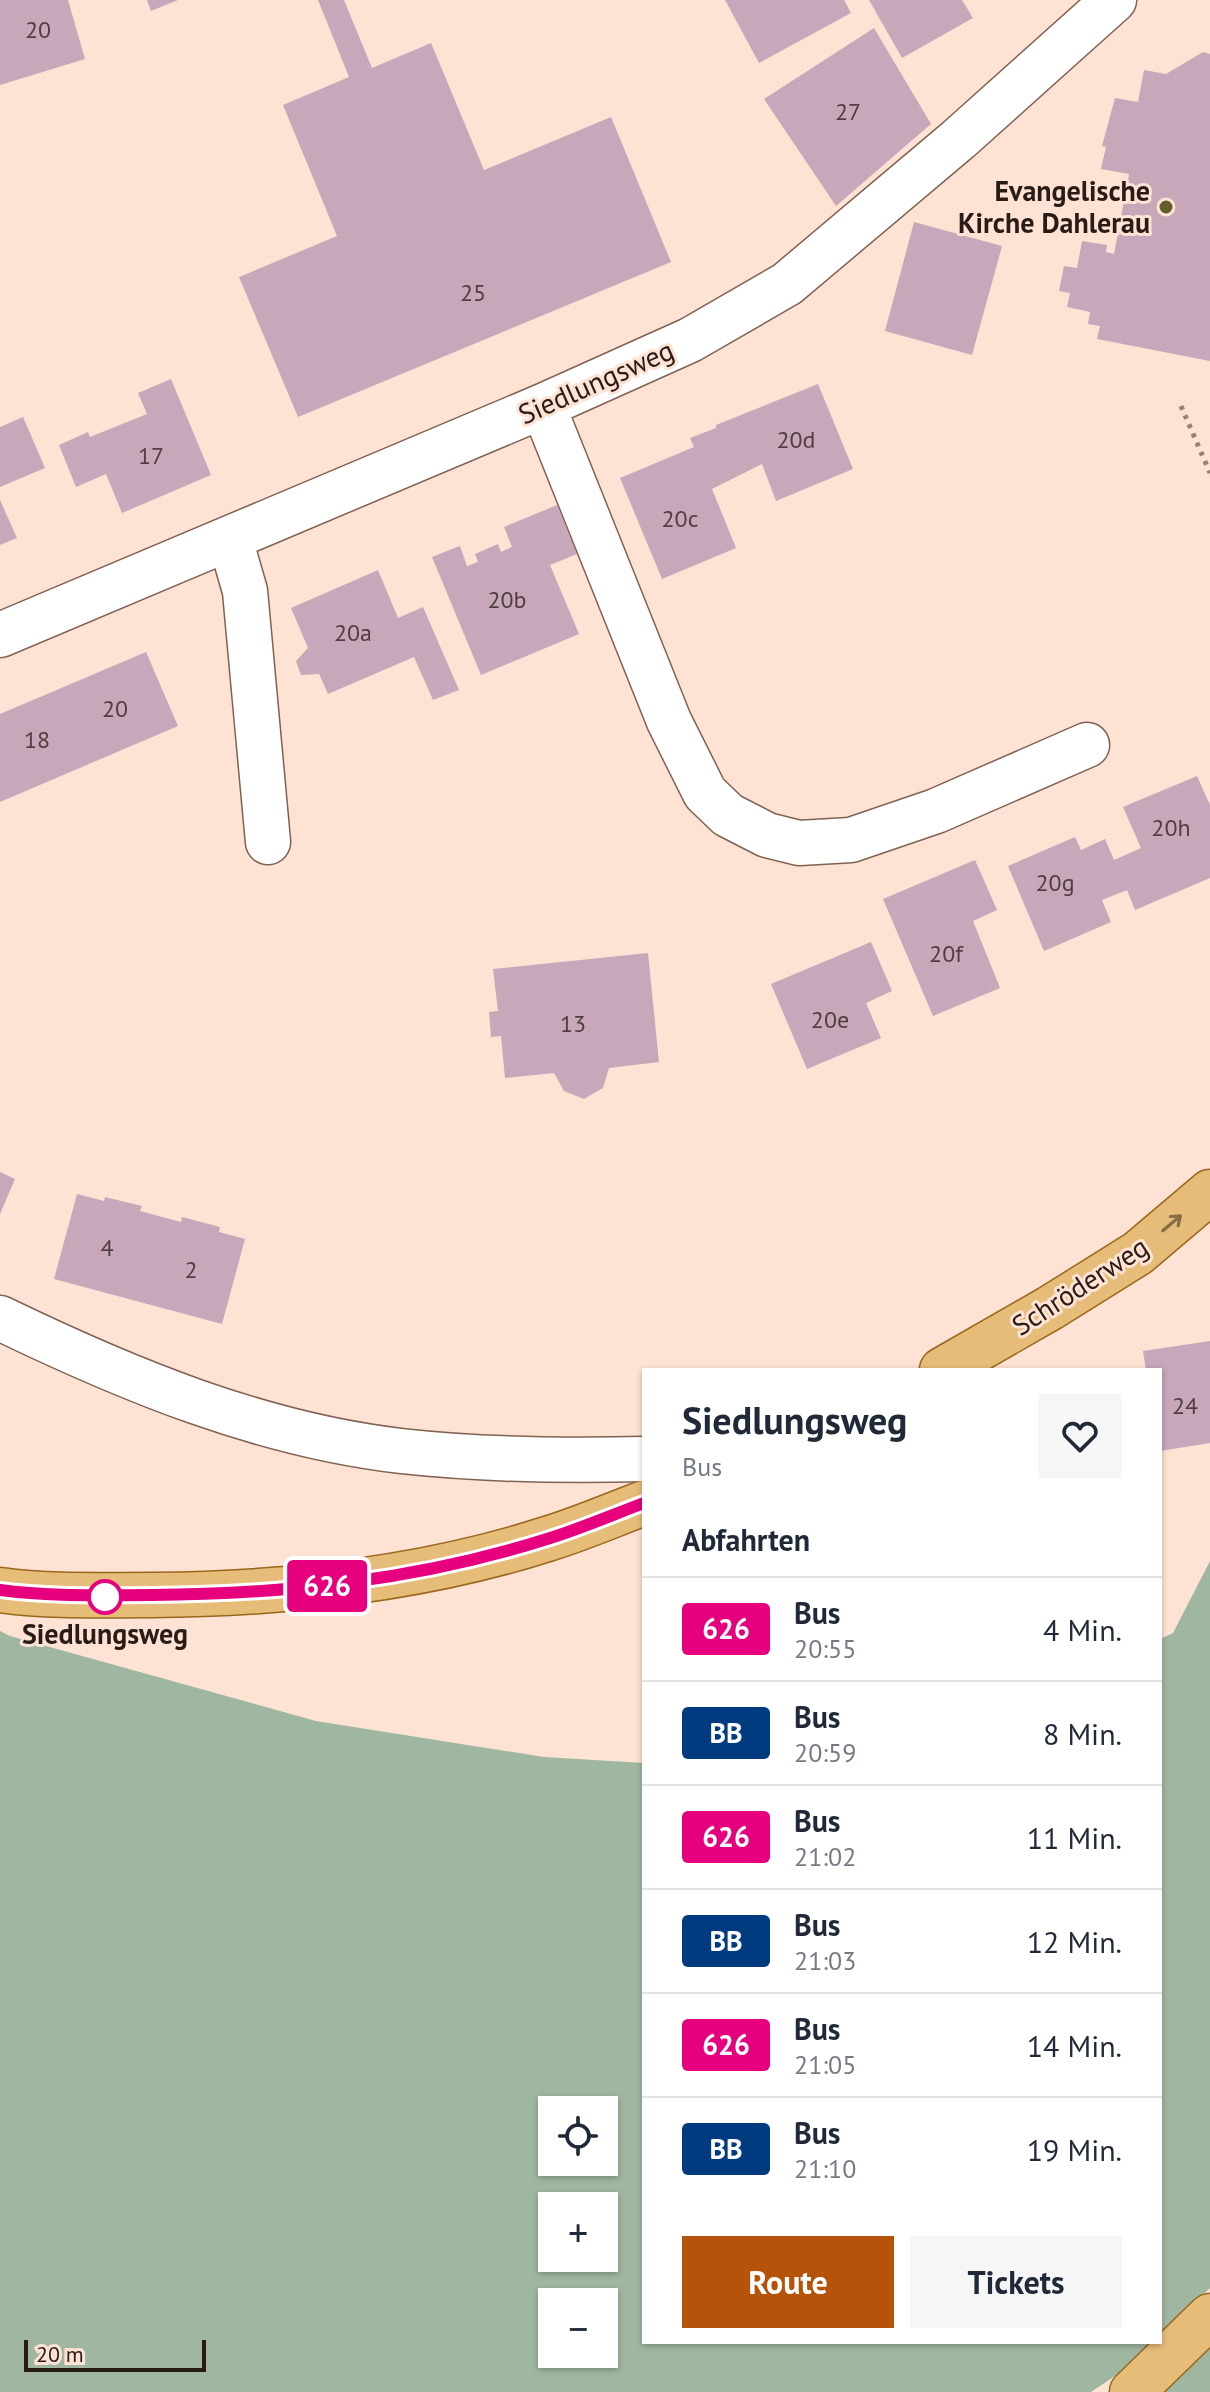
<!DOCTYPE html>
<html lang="de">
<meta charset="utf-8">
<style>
body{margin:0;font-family:"PT Sans",sans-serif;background:#f6f6f7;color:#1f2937;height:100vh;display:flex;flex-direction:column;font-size:30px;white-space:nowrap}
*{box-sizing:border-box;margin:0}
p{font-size:26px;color:#747a83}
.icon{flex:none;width:44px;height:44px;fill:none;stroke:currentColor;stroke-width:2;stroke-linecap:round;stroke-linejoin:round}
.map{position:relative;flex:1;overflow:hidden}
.details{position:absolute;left:642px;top:1368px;width:520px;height:976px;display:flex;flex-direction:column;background:#fff;border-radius:0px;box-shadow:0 2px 6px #0004}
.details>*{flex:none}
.badge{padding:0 16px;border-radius:6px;font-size:28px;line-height:52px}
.buttons{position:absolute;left:538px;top:2096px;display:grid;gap:16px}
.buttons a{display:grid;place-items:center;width:80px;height:80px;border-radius:0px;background:#fff;box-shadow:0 2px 6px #0004;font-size:40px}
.scale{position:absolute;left:24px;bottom:20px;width:182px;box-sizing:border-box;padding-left:8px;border:4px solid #291c16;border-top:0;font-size:22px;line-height:28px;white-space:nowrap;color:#291c16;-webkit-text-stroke:6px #fee2d4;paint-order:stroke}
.map>.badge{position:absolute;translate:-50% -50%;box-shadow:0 0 0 4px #fff}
h2{padding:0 40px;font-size:30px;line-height:72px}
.round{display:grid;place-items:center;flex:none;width:84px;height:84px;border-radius:0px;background:#f6f6f7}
.head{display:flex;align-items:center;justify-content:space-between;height:136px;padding:0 40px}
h1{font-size:38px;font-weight:600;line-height:60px}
.button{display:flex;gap:16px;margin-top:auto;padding:16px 40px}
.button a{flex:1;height:92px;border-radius:0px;background:#b45309;color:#fff;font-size:32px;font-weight:600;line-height:92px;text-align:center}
.button a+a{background:#f6f6f7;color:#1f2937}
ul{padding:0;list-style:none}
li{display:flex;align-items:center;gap:24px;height:104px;padding:0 40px;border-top:2px solid #e0e1e3}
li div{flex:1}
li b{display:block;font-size:30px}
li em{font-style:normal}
li .badge{min-width:88px;font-weight:700;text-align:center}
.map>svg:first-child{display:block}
.forest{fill:#9fb7a1;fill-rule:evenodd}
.building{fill:#c7a7b9}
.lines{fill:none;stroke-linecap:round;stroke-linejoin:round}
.minor-casing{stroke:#806253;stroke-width:47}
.major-casing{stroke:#99671c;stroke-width:47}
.path{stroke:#968177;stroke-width:5;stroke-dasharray:4 6;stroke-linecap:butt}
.minor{stroke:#fff;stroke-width:44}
.major{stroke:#e6bc79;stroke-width:44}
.oneway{stroke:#886c48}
.line-casing{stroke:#fff;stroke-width:18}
.line{stroke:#e6007e;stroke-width:12}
.poi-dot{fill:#625d2a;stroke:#fee2d4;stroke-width:3}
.stop-dot{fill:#fff;stroke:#e6007e;stroke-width:4}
.labels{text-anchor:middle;stroke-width:6;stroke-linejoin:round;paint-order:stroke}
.number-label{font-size:24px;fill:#503f3f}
.poi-label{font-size:28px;font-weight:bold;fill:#291c16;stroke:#fee2d4;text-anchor:end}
.street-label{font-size:28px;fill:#291c16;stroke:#fee2d4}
.stop-label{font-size:28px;font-weight:bold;fill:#291c16;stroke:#fee2d4}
</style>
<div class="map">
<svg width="1210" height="2392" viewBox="0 0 1210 2392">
<rect width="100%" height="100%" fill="#fee2d4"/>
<path class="forest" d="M1210,1561v727l-50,48v-697l13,-6z
M0,1631l10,5 306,85 228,36 100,6v579h510l-27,26 -36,24h-1091zM552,2110h52v52h-52zM552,2206h52v52h-52zM552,2302h52v52h-52z
M1210,2341v51h-53z"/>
<path class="building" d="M0,0h68l17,59 -85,26z
M147,0h31l-27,11z
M318,0h26l28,68 59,-25 53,127 127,-53 60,145 -373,155 -59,-140 98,-41 -54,-131 66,-28z
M725,0h119l7,13 -92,50z
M869,0h93l11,18 -71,40z
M874,28l57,96 -95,82 -72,-107z
M1203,52l7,2v307l-113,-22 3,-13 -12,-2 2,-12 -23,-5 3,-14 -11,-2 5,-25 13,2 5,-27 25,4 -1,7 8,2 15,-80 -28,-5 5,-22 -4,-1 13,-48 23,4 6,-32 22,4z
M914,222l88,24 -30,109 -87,-24z
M171,379l40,96 -89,38 -16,-39 -30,13 -17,-42 29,-13 2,5 57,-23 -9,-21z
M818,384l35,85 -77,32 -14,-37 -50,25 24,59 -74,31 -42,-101 74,-31 -4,-9 26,-10v-3z
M23,417l22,51 -45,19v-60z
M0,500l17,38 -17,7z
M557,505l20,49 -27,11 29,69 -98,41 -49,-118 28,-11 7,20 11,-4 -3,-8 23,-10 3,8 11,-5 -8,-20z
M378,570l20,48 25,-11 36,83 -26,10 -19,-43 -86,37 -9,-20 -18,1 -5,-14 12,-13 -17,-40z
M146,652l32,74 -178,76v-88z
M1197,776l13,29v73l-75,32 -8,-20 -25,10 9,22 -67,29 -36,-85 67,-29 6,13 24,-11 9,21 27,-12 -18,-41z
M975,860l22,50 -24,11 27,67 -67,28 -50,-117z
M871,942l21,49 -26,12 15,35 -74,31 -36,-85z
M648,953l11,109 -50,6 -6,20 -19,11 -20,-8 -10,-18 -49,5 -4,-42 -10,1 -2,-25 9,-1 -5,-42z
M0,1172l15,7 -15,35z
M77,1194l27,7 1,-4 37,9 -2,5 41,11 1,-5 38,10 -1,5 26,7 -23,85 -168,-45z
M1210,1341v102l-50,8v-81h-14l-3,-19z"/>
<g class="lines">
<defs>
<path id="minor" d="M543,406l126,315 36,72 23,22 39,20 32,8 52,-3 85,-29 151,-66
M230,539l15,52 23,251
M0,635l543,-229 147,-66 97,-56 172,-145 155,-139
M0,1318c126,61 261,117 401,133 81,9 162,10 243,8"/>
<path id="major" d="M942,1370l108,-62 88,-55 72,-61
M0,1590c51,7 100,5 152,5 134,-1 267,-15 395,-56 33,-10 65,-24 97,-36
M1132,2392l78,-76"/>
</defs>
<use href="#minor" class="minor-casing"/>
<use href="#major" class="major-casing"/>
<path class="path" d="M1181,406l29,67"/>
<use href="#minor" class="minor"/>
<use href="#major" class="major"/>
</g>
<defs><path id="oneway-shaft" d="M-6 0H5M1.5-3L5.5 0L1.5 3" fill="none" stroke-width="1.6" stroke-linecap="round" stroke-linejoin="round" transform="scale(2)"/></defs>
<use class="oneway" href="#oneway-shaft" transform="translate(1172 1223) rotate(-40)"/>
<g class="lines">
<defs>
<path id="line" d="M0,1590c51,7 100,5 152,5 134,-1 266,-15 395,-56 33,-10 65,-24 97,-36"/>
</defs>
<use href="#line" class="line-casing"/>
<use href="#line" class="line"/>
</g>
<circle class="poi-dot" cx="1166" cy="207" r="8"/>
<circle class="stop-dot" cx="105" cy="1597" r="16"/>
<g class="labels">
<g class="number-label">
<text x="38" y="38">20</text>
<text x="848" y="120">27</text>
<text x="473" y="301">25</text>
<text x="796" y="448">20d</text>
<text x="151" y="464">17</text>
<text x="680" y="527">20c</text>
<text x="507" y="608">20b</text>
<text x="353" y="641">20a</text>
<text x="115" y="717">20</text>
<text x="37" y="748">18</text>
<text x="1171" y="836">20h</text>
<text x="1055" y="891">20g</text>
<text x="946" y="962">20f</text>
<text x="830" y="1028">20e</text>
<text x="573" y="1032">13</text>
<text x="107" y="1256">4</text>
<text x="191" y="1278">2</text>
<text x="1185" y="1414">24</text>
</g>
<g class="poi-label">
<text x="1150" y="201">Evangelische<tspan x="1150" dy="32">Kirche Dahlerau</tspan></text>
</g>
<g class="street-label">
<text transform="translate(596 382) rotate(-24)" y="10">Siedlungsweg</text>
<text transform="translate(1080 1286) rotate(-33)" y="10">Schröderweg</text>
</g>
<g class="stop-label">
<text x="105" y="1644">Siedlungsweg</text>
</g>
</g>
</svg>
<div class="buttons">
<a><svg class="icon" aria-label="locate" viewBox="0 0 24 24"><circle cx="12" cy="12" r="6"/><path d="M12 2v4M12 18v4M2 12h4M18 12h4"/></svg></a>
<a>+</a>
<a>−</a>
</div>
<div class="scale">20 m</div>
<b class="badge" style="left:327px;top:1586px;background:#e6007e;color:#fff">626</b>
<section class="details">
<div class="head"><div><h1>Siedlungsweg</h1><p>Bus</p></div><a class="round"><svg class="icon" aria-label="heart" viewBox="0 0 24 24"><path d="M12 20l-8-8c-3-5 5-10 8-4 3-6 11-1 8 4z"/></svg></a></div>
<h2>Abfahrten</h2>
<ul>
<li><span class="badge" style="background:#e6007e;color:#fff">626</span><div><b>Bus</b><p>20:55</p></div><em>4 Min.</em></li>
<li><span class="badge" style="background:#003b80;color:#fff">BB</span><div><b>Bus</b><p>20:59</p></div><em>8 Min.</em></li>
<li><span class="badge" style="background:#e6007e;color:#fff">626</span><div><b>Bus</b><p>21:02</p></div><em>11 Min.</em></li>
<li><span class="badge" style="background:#003b80;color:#fff">BB</span><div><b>Bus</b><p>21:03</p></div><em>12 Min.</em></li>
<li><span class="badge" style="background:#e6007e;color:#fff">626</span><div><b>Bus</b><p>21:05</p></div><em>14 Min.</em></li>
<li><span class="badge" style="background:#003b80;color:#fff">BB</span><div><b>Bus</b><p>21:10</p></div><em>19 Min.</em></li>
</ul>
<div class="button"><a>Route</a><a>Tickets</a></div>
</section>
</div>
